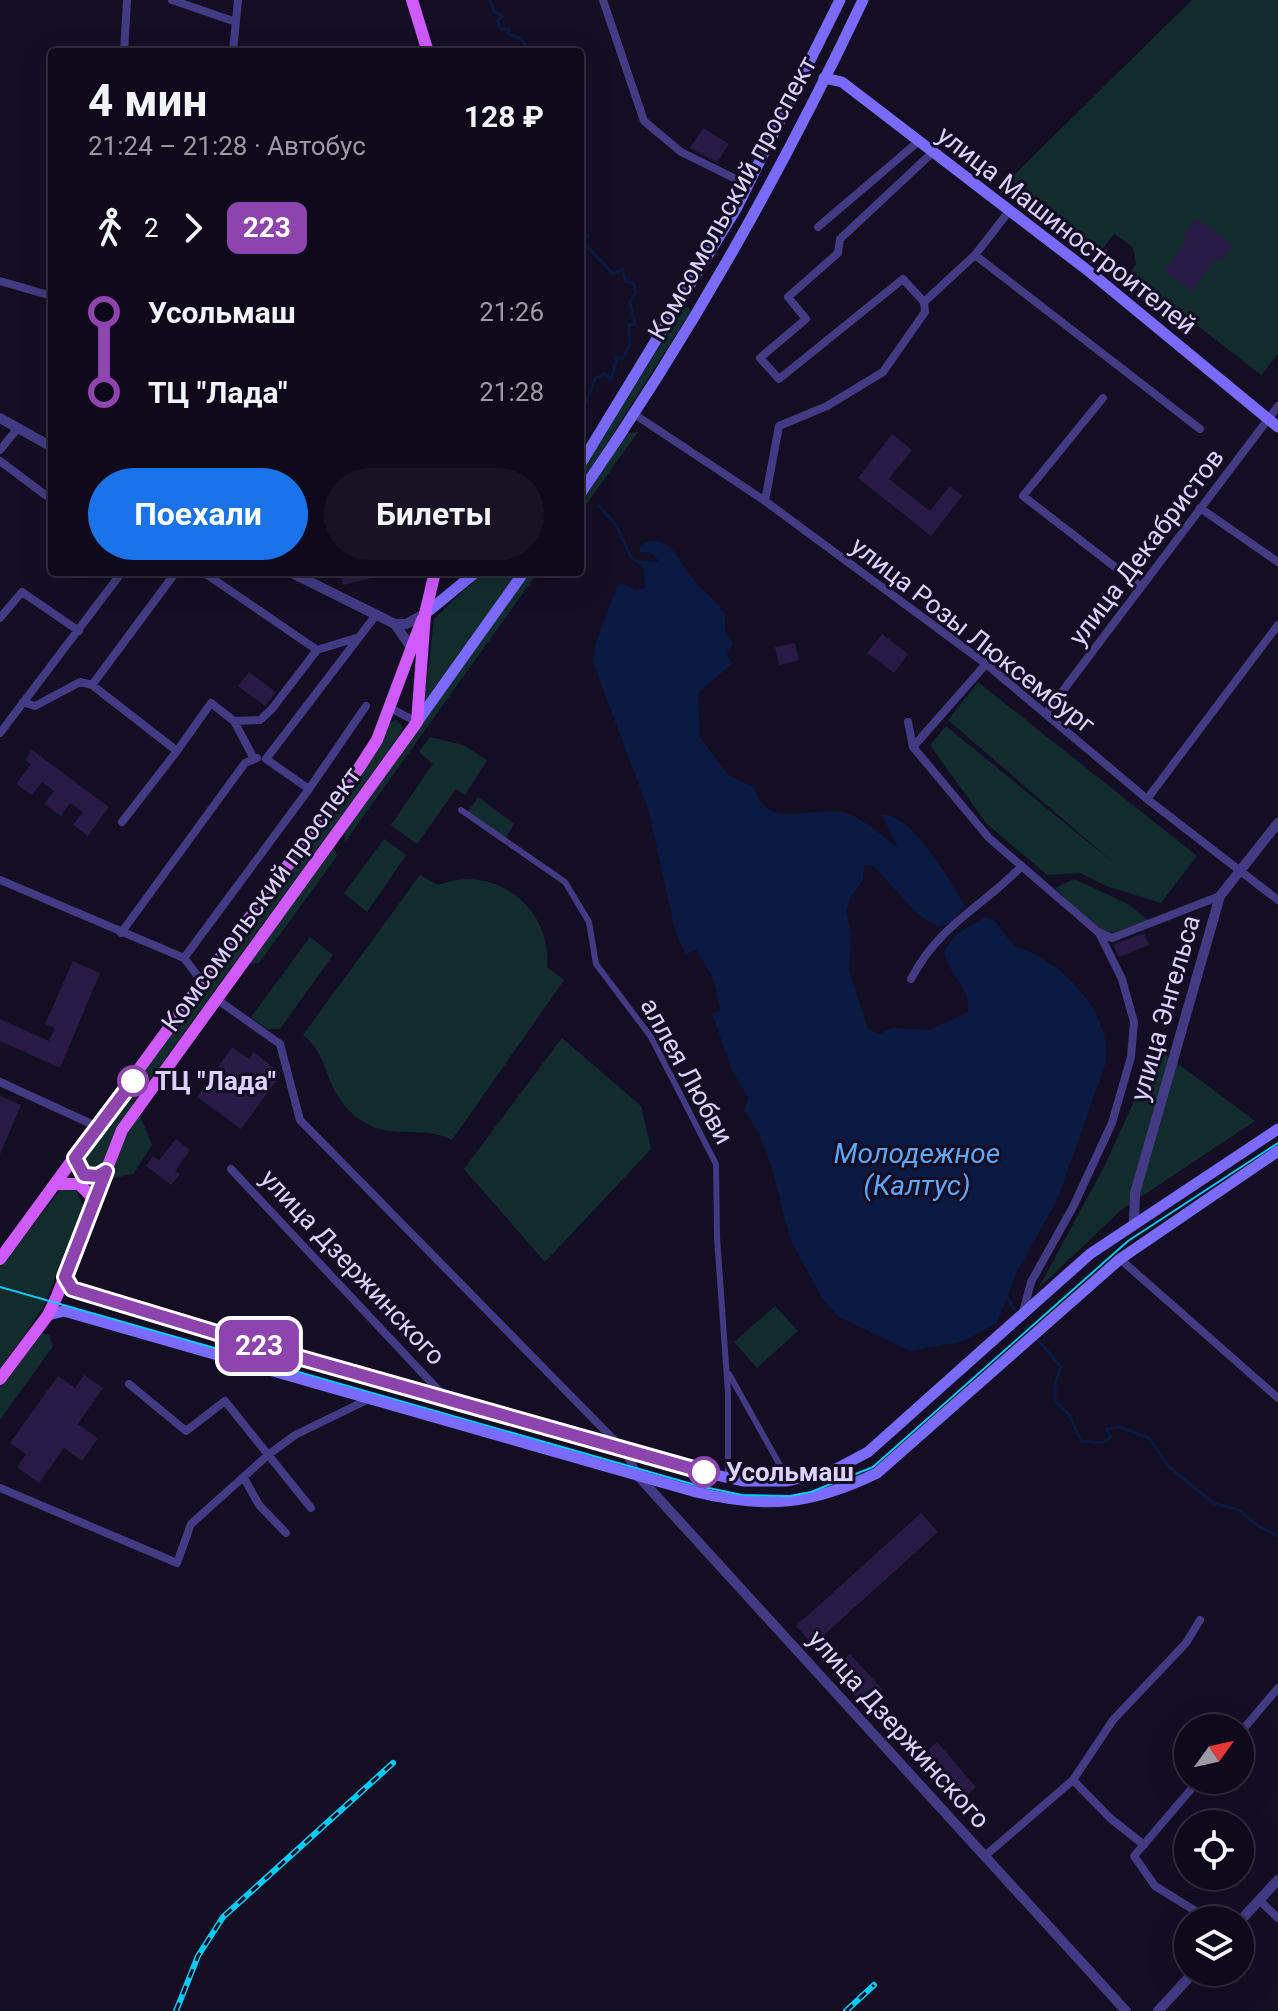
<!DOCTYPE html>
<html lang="ru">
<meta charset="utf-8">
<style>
body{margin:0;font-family:Roboto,sans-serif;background:#181324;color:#f1f3f6;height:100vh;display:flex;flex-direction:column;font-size:30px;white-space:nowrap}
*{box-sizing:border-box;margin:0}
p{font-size:26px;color:#9b9aa3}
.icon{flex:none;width:44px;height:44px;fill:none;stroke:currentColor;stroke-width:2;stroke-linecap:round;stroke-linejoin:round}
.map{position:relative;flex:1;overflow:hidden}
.details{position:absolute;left:48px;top:48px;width:536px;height:528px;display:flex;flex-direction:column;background:#0f0a1b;border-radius:8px;box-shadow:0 8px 32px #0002,0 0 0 2px #2f2b3a}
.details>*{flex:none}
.badge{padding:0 16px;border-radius:12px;font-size:28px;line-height:52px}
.needle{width:52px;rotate:57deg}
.controls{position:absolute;left:1174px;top:1714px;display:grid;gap:16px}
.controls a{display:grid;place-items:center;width:80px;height:80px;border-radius:50%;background:#0f0a1b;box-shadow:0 8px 32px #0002,0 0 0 2px #2f2b3a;font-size:40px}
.map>.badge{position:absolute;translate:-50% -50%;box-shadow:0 0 0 4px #fff}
.legs{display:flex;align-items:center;gap:12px;height:88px;padding:0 40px;font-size:26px}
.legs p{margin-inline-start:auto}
.summary{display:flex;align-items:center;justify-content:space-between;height:136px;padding:0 40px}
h1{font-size:44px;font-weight:700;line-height:60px}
.action{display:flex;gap:16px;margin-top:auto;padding:16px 40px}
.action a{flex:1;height:92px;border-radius:48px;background:#1a73e8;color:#fff;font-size:32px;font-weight:700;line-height:92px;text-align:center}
.action a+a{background:#181324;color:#f1f3f6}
ul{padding:0 40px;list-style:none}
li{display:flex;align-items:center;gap:28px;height:80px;font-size:30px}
li i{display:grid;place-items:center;width:12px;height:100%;margin:0 10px;background:currentColor}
li i::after{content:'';width:20px;height:20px;margin:-10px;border:6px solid;border-radius:50%;background:#0f0a1b}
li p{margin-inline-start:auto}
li:first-child i{background:linear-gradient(#0000 50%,currentColor 0)}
li:last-child i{background:linear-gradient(currentColor 50%,#0000 0)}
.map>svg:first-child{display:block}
.green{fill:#122c2e}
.water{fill:#0a1941}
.pier{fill:#140e24}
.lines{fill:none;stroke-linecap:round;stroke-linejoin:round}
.stream{stroke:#0a1941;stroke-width:3}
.building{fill:#271b45}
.pedestrian{stroke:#433a83;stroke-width:6}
.minor{stroke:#433a83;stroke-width:8}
.tertiary{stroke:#433a83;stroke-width:10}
.secondary{stroke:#7b6afe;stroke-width:11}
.primary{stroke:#cf5afd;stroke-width:12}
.tram{stroke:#02cbfa;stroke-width:2}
.rail-casing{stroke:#02cbfa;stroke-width:6}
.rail{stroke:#140e24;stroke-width:3;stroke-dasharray:9;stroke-linecap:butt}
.line-1-casing{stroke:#fff;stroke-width:18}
.line-1{stroke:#8e44ad;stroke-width:12}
.stop-1-dot{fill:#fff;stroke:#8e44ad;stroke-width:4}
.labels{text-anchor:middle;stroke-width:6;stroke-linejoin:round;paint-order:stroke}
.street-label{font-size:26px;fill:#dbd2ff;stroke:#140e24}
.stop-label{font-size:26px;font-weight:bold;fill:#dbd2ff;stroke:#140e24;text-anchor:start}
.water-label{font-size:28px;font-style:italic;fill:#61a7fe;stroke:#140e24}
</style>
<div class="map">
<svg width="1278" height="2011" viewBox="0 0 1278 2011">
<rect width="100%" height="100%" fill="#140e24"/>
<path class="green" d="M1192,0h86v354l-17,21 -131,-102 6,-9 -3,-17 -19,-13 -14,18 -90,-73z
M688,307l3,4 -111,174v-12l104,-165z
M638,432l-58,81c0,-27 31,-60 49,-80z
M483,572h35l-93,128 9,-81z
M529,572h9l-193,270 -1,-13z
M978,682l219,174 -36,47 -55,-17 -25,-13 -34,2 -61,-52 -56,-78 16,-19 169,138 -167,-144z
M396,720l7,7 -6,12 -263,362 -34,69 -12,4 -8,-15 309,-435z
M430,737l33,8 24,15 -22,35 -9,-6 -39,55 -26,-19 42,-61 -14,-12z
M478,797l36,27 -9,15 -37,-27z
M384,839l22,16 -39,57 -23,-19z
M333,845l4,11 -78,107 -14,1z
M420,875l18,10c56,-22 114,22 109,82l17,13 -112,160c-30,-16 -60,1 -90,-19 -41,-28 -29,-63 -59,-86z
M1074,879l52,24 22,17 -33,12 -18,-1 -42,-43z
M310,937l23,18 -53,74h-13l-16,-12z
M562,1038l79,68 10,43 -106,113 -81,-93z
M1158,1049l97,72 -134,89 -83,79 66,-122z
M137,1108l15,37 -18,28 -33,9z
M62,1188l13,1 8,16 -40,103 -43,61v-102z
M775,1306l23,25 -41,37 -23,-26z
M40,1332l9,3 4,11 -53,74v-32z"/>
<path class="water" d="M645,542c27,-6 31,16 44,32 11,14 25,26 36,39v17l8,13 -6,11 5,10 -34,29 2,44 29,39 25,11c13,47 58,17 92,26 13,3 41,26 52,35l-16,-33c28,-4 71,70 83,91l-14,17 -13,4 -17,-10 -49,-52 -8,1 -1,14 -12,17 -5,15 5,22 -2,37 19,58 11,5 13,-6 38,2 38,-18c4,-26 -23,-38 -23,-63l13,-16 28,-16 8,3 20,26c45,13 101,66 91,119l-47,133 -40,72 -21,53 -33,18 -54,10 -72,-35 -16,-18 -32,-59 -18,-71 -14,-37 -14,-20 4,-14 -16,-26 -20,-57 -37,-84 -26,-118 -56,-150 2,-17 22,-58 5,-4 14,7 9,-2 -2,-21 -11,-8 28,4 -8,-10 -12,-1v-6z"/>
<path class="pier" d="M696,949l17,29 8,32 -9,4 -26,-60z"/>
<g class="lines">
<path class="stream" d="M490,0l4,11 9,5 -6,4 4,9h8l-1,5 13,4 8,14
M580,225l8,11 -5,6 30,32 9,-5 4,13h7l3,11 -6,9 5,23h-6l1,18 -7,16 -6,-2 -6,23 -6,-7 -10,6 -15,39
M599,506l17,19 16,34
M1008,1299l7,11
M1027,1328l1,1
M1038,1340l23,27 -6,17v18l14,12 12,27 21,2 9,-6 -5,-8 14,-2 29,11 19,28 45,37 26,7 19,16 20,10"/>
</g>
<path class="building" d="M703,128l26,16 -12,18 -27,-14z
M1196,218l37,27 -12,16 -5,-3 -24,33 -28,-20 23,-31 -4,-4z
M892,434l20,16 -23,29 41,32 20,-25 12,10 -31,40 -73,-58z
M339,572h45v3l-41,10z
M882,634l26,20 -14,19 -27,-20z
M795,643l4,17 -20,5 -4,-18z
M249,672l27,20 -11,14 -27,-20z
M32,750l77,57 -21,29 -15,-11 10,-13 -13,-9 -9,13 -17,-12 10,-13 -12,-9 -10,13 -16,-11 15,-20 -6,-4z
M1144,933l5,12 -30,12 -6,-12z
M73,961l27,12 -40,95 -60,-27v-22l49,22 6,-13 -10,-4z
M232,1047l17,12 5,-7 27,22 -40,55 -44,-32z
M0,1096l21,9 -21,49z
M176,1139l14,11 -15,21 5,3 -9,11 -25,-19 7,-10 6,4z
M84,1375l19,13 -25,36 20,14 -16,23 -18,-13 -25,35 -22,-16 9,-13 -16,-11 48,-67 17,12z
M921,1513l17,19 -125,113 -17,-19z
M850,1654l32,35 -18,17 -32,-36z
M937,1742l39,45 -19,17 -39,-45z"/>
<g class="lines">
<path class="pedestrian" d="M461,810l104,72 24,40 7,42 55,73 65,127 1,73 11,156v78
M729,1374l57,102"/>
<path class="minor" d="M172,0l64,22
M603,0l41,121 37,31 67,33
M124,52l3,-52
M233,52l5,-52
M818,227l101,-86
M975,255l225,174
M0,281l52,15
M924,302l-21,-23 -124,100 -19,-21 46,-39 -18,-22 50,-44 2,-14 93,-87
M1103,398l-80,98 118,91
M634,414l131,87 221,163 161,135 131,101
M0,450l18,-22
M0,461l52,39
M765,501l14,-75 48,-20 56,-34 42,-60 -1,-10 51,-47 35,-45
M1200,508l78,54
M203,572l114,78 39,-12
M0,618l22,-26 57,39
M92,685l84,-113
M23,702l12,4 45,-24 12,3 85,66 34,-48 23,18 19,36
M390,708l27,14
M1046,713l232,-307
M234,721l26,-1 11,-10 46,-60
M908,722l5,25 76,91 109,94 14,6 108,-42
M0,733l122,-161
M913,747l73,-83
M309,789l57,-83
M1147,799l131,-174
M122,822l55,-71
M0,880l184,78
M121,933l124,-170 12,-5
M911,979c29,-55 70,-71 111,-113
M203,983l-19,-25 125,-169 -43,-30 110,-144
M215,998l65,46 20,76 323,329 16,27
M0,1082l98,45
M231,1169l212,226
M1120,1259l158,139
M1023,1312l8,-30 42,-75 39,-84 19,-66 3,-35 -12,-43 -23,-46
M129,1384l57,47 39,-30 86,107
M244,1478l15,27 27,28
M0,1488l177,75 14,-39 77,-69 27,-20 74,-36
M1240,1733l38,-45
M1073,1780l37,38 34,27
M1199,1780l-65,76 21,30 55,34
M986,1855l87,-75 40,-60 73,-77 14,-23
M1259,1900l19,18"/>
<path class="tertiary" d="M0,418l52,29
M290,572l105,52h11l19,-10
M395,624l15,22
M1134,1222l1,-29 85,-297 58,-73
M639,1477l487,534
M1240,1921l38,-41
M1158,2011l36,-39"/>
<path class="secondary" d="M824,78l18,4 249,191 187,154
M580,465l156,-256 104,-209
M580,494c108,-156 202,-322 283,-494
M425,614l51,-42
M417,722l107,-150
M65,1277l7,12 10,4 634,182 27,6h44l47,-11 34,-18 222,-198 188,-125
M48,1315l16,-4 632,181c70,17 115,13 181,-19l243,-214 158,-108"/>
<path class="primary" d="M412,0l16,52
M75,1158c2,17 17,24 31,13
M57,1184h22l11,11 3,10
M0,1259l359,-491 18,-28 45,-120
M0,1379l48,-64 9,-19 65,-166 295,-408 8,-108 10,-42"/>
<path class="tram" d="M0,1287l699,199 43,9 48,1 21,-4 62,-25 255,-226 150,-98"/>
<defs>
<path id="rail" d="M176,2011l22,-55 25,-39 170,-154
M846,2011l28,-26"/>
</defs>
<use href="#rail" class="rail-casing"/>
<use href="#rail" class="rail"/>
</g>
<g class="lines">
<defs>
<path id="line-1" d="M133,1081l-58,77 9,17 14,1 8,-5 -41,106 7,12 201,61 431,122"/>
</defs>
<use href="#line-1" class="line-1-casing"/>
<use href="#line-1" class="line-1"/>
</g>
<g class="stop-1-dot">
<circle cx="133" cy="1081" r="14"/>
<circle cx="704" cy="1472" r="14"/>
</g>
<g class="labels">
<g class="street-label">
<text transform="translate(732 198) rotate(-61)" y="9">Комсомольский проспект</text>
<text transform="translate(1067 230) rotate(38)" y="9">улица Машиностроителей</text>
<text transform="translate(1146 547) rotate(-53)" y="9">улица Декабристов</text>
<text transform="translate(973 635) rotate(38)" y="9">улица Розы Люксембург</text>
<text transform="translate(261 899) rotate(-54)" y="9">Комсомольский проспект</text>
<text transform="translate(1165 1008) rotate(-74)" y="9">улица Энгельса</text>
<text transform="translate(687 1071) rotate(61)" y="9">аллея Любви</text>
<text transform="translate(353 1267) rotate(47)" y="9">улица Дзержинского</text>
<text transform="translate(899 1729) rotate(48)" y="9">улица Дзержинского</text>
</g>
<g class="stop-label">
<text x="155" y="1090">ТЦ "Лада"</text>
<text x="726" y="1481">Усольмаш</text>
</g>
<g class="water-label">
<text x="917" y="1163">Молодежное<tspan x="917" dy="32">(Калтус)</tspan></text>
</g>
</g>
</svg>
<div class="controls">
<a><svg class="needle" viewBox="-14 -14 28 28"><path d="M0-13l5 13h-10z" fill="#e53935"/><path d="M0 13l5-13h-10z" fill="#9b9aa3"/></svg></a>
<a><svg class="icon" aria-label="locate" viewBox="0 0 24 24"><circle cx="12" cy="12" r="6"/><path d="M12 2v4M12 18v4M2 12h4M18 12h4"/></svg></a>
<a><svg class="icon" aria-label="layers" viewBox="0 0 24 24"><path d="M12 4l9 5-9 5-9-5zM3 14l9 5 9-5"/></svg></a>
</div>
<b class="badge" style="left:259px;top:1346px;background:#8e44ad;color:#fff">223</b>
<section class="details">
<div class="summary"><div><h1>4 мин</h1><p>21:24 – 21:28 · Автобус</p></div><b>128 ₽</b></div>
<div class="legs"><svg class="icon" aria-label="walk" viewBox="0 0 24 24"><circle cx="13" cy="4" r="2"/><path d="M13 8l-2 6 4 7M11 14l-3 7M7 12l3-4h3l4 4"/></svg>2<svg class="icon" aria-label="forward" viewBox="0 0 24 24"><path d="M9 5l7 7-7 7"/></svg><b class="badge" style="background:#8e44ad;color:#fff">223</b></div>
<ul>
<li><i style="color:#8e44ad"></i><b>Усольмаш</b><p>21:26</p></li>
<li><i style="color:#8e44ad"></i><b>ТЦ &quot;Лада&quot;</b><p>21:28</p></li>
</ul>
<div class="action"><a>Поехали</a><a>Билеты</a></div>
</section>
</div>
